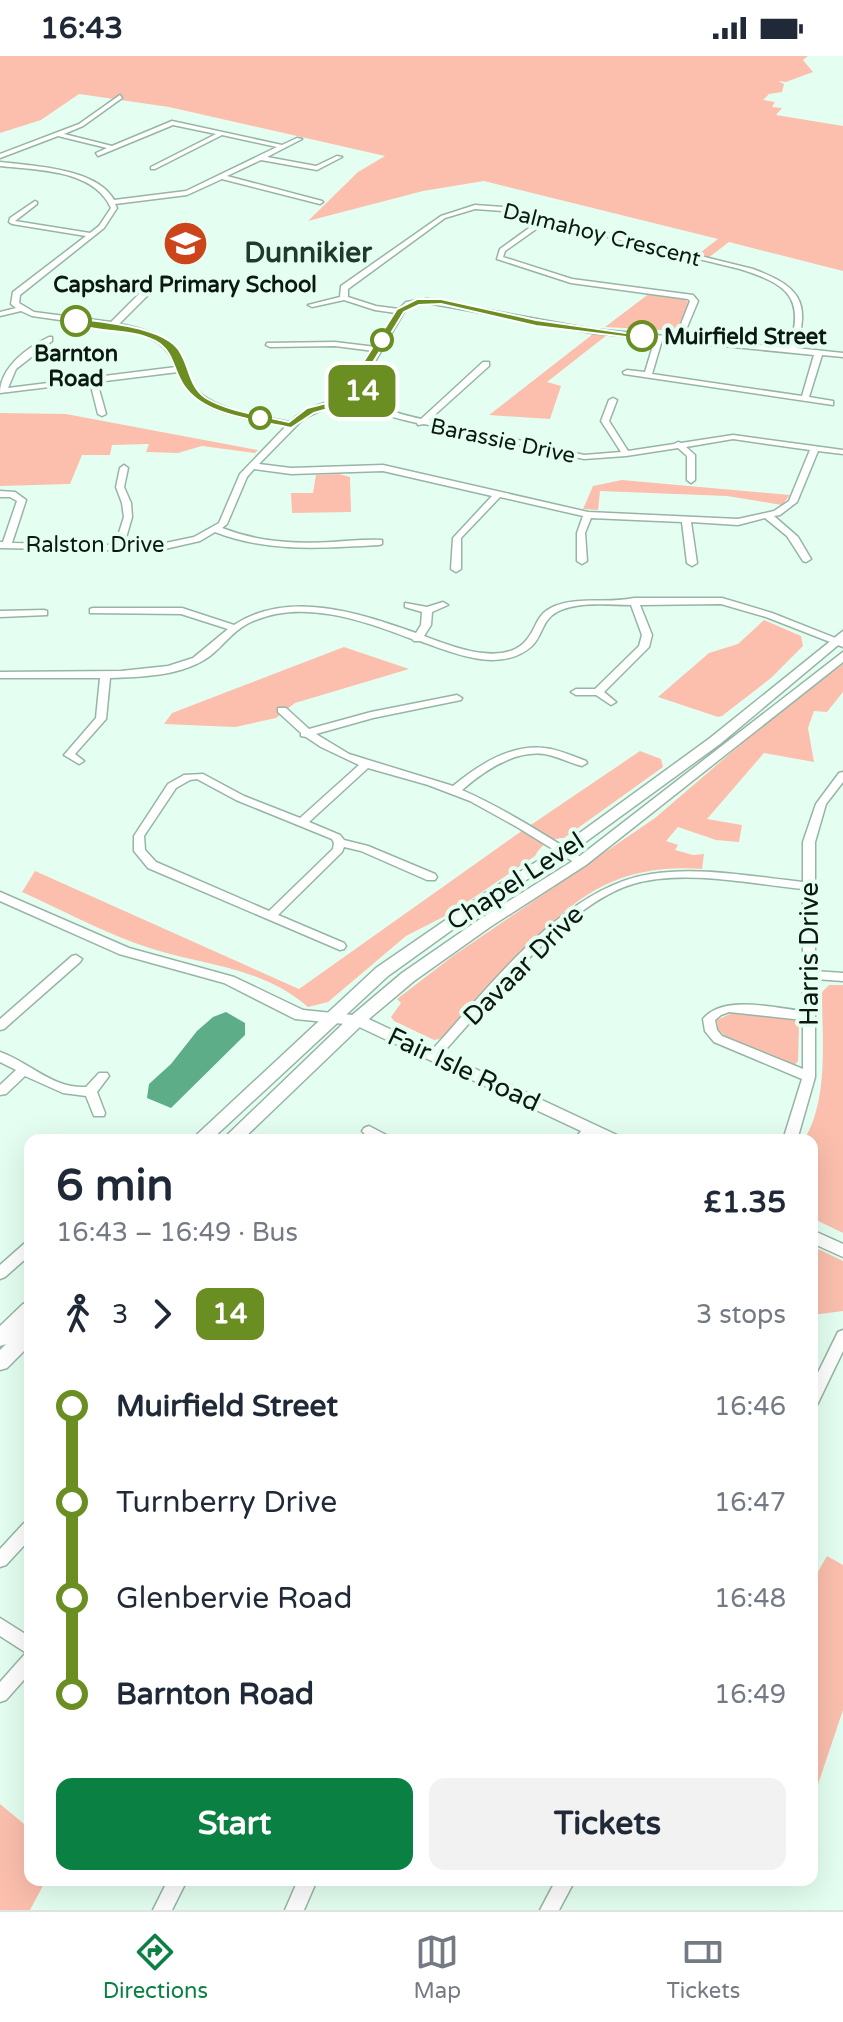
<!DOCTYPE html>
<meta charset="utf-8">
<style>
body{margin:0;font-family:"Varela Round",sans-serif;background:#f2f2f3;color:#1f2937;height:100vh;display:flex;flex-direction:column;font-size:30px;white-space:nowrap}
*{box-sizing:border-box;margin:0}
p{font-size:26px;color:#747a83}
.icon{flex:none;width:44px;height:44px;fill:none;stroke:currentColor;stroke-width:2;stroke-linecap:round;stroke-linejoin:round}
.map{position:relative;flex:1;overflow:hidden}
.details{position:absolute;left:24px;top:1078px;width:794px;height:752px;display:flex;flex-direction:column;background:#fff;border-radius:16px;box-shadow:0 8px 32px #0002}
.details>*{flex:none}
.badge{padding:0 16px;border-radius:12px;font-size:28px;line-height:52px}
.map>.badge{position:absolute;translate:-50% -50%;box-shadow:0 0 0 4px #fff}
.legs{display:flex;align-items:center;gap:12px;height:88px;padding:0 32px;font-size:26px}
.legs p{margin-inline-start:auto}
.headline{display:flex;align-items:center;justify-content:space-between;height:136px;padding:0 32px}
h1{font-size:44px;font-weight:700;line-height:60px}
.primary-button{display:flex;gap:16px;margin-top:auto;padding:16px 32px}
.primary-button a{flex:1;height:92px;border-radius:16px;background:#0b8043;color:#fff;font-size:32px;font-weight:700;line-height:92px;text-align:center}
.primary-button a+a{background:#f2f2f3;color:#1f2937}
ul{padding:0 32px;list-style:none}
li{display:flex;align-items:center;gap:28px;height:96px;font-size:30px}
li i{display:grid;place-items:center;width:12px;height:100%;margin:0 10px;background:currentColor}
li i::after{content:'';width:20px;height:20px;margin:-10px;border:6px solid;border-radius:50%;background:#fff}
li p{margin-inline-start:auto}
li:first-child i{background:linear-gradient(#0000 50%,currentColor 0)}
li:last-child i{background:linear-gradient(currentColor 50%,#0000 0)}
.status{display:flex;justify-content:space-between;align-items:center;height:56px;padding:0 40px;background:#fff;direction:ltr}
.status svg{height:22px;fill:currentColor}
.tabs{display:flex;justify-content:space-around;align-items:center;height:112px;border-top:2px solid #e0e1e3;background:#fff;font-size:22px;color:#747a83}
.tabs a{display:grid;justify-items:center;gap:4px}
.tabs .on{color:#0b8043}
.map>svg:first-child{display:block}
.green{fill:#fcbfad}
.water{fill:#5dad89}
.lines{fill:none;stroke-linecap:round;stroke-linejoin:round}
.minor-casing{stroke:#96b5a5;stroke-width:3}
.tertiary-casing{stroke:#96b5a5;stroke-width:3}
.secondary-casing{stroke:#96b5a5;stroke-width:3}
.minor{fill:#fff;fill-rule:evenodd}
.tertiary{fill:#fff;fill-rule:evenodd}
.secondary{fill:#fff;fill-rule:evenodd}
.line-1{fill:#6b8e23;stroke:#fff;stroke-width:2}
.stop-1-dot{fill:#fff;stroke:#6b8e23;stroke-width:4}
.labels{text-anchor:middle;stroke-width:8;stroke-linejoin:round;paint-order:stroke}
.far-street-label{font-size:22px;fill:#0c1812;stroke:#e4fff1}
.far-poi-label{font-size:22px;font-weight:bold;fill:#0c1812;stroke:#e4fff1}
.far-stop-label{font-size:22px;font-weight:bold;fill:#0c1812;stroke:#e4fff1;text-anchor:start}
.street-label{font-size:26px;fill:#0c1812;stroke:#e4fff1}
.far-district-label{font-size:28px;font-weight:bold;fill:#203b2e;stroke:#e4fff1}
</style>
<div class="status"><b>16:43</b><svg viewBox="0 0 49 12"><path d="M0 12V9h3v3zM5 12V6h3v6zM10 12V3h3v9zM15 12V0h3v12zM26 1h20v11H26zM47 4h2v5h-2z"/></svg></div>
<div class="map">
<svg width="843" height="1854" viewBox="0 0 843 1854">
<rect width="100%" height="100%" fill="#e4fff1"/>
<path class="green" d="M0,0h808l-5,4 10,12 -27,10 -8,-1 6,3 -2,8 -13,2 -6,6 12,2 -3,5 10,1 -6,7 67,11v145l-114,-29 -21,16 -11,-3 21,-16 -234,-58 -61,10 -115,30 50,-49 27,-16 -216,-49 -90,-13 -38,26 -41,13z
M650,237l34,5 4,4 -9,29 -74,-4z
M593,278l14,1 -60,47 14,4 -11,33 -61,-4z
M0,357l66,1 192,36 -3,3 -53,-7 -24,7 -32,-1 3,-8 -37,1 -2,10h-28l-12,29 -70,2z
M339,418l11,3 1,35 -59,1 -1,-20h22l3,-18z
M622,424l168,15 -8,10 -55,-9 -127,-5 -2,19 -15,-1 10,-23z
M764,564l37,16 2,10 -32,32 -49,38 -4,1 -60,-20 51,-44 29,-9z
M344,591l65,22 -114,34 -19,15 -41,9 -71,-3 8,-11z
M843,608v28l-16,20 -13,-1 -6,17 6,34 -50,-9 -57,66 35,6 -3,17 -23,-2 -38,-13 -12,14 12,4 -3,5 18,5 11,-1 -2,15c-111,-8 -151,55 -219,127 -13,14 -27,35 -44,43l-5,1 -40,-19 -3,-4 10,-14 -4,-4 56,-43 202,-138 113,-97z
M640,695l21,8 2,8 -99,71c-12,0 -23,6 -29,18l-84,57 -45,23 -78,66 -20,5c-51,-44 -113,-41 -173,-64 -38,-14 -75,-34 -113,-51l13,-21 264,118 217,-154z
M829,929h14v248l-31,-15v-78h-8c25,-41 18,-100 18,-148z
M732,957l62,6 5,5 -1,37 -4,5 -69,-30 -7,-7 -1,-9z
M812,1190l31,15v50l-31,4z
M827,1500l16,9v145l-31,92v-220z
M0,1748l30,25v51h16l-16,30h-30z"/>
<path class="water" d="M226,956l19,11v12l-74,73 -24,-10 2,-14 22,-20 26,-33 16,-14z"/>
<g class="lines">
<defs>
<path id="minor" d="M120,39l2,3 -39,28 -19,8 48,12 60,-25 110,24 15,-7 5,1 -35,18 49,9 21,-10 5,1 -25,13 -56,-10 -34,16 95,25 1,1 -3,2 -98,-25 -35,16 -72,9 2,4 -13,20 -84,67 -1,8 15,9 77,10 36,-36h6v4l-34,34c32,6 55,14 66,46 4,10 8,19 17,25 24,18 59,21 88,27 18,-18 46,-22 70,-28l-5,-12 19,-31 -39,-5 -65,1 -4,-2 1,-2 68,-1 41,5 20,-34 -21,-3 -31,-10 -32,7 -4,-2 32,-8 1,-11 100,-70 34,-11 28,2 250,62c46,17 58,32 43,79l47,5v4l-21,-2 -13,42 24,4v4l-209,-31 -1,-2 4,-2 18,2 10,-33 -63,-6 -165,-30 -16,3 -7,6 -41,70c8,27 34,31 58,37l62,-57h6v4l-60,54 155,35 37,-3 -20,-31 8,-21 4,-2 4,2 -8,21 19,30 46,-7 4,-2 3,1 52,-8 110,15v4l-25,-3 -21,51 -17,13 -6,1 24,21 13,22 -5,3 -3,-1 -16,-25 -22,-18 -27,7 -47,-3 6,41 -5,3 -5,-3 -5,-41 -91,-4 -6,15 2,28 -5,3 -5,-3v-28l6,-17 -83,-19 -39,41v31l-5,3 -5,-3 2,-31 39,-42 -109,-25 -92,3 -37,-5 -7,8 -20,47 -5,4c36,14 72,16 110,14 17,-1 34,-3 50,-2v4l-3,1c-56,3 -110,8 -164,-13l-15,9 -44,10 -156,-3v-6h3l14,-41 -7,-4h-10v-6l15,1 11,8 -14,43 103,2 9,-28 -2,-14 -6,-16 4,-19 4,-3 4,3 -4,19 7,16 1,14 -8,28h32l38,-8 25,-14 21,-49 46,-48c-39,-8 -92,-11 -108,-54l-81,10 9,32 -4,2 -4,-2 -8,-32 -90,11c0,-26 28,-46 49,-56h3v4l-36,28 -8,19 168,-21c-8,-22 -24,-30 -46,-37l-98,-14 -11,-5 -21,5v-4l16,-4 -5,-4 2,-12 73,-56 -74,-12 -3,-2 1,-4 25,-17 2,1v2l-22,17 75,12 9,-7 12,-18c-17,-39 -75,-38 -111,-42v-4c32,4 97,6 114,38l72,-9 91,-44 -55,-12 -67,34h-4v-2l65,-33 -43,-9 -75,31 -2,-3 11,-5 -49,-12 -58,22v-4l79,-30zM475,153l28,2 37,9 -40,29 -3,10 74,24 117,16 2,2 -14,36 -84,-8 -165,-30 -21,3 -7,7 -23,-3 -28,-9v-8l97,-71zM546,166l194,47c47,15 66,28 49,79l-106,-11 15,-36 -5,-6 -121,-16 -69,-22 2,-6zM662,284l152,15 -12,41 -150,-22zM362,343c15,16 35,19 55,24l1,2 6,-1 160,35 42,-3 52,-8 9,8v24l4,3 4,-3v-25l-9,-8 47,-8 77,11 -21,51 -15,10 -36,8 -150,-7 -205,-47 -92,3 -32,-4 44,-45 23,-11z
M634,542h88l50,15 71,28v6l-77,-30 -45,-13 -81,1 12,30 -3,12 -45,45 12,10 -5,3 -15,-10h-20l-5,-3 5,-3h19l44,-43 3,-11 -11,-30c-23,0 -53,-4 -74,7 -15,8 -14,23 -25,34 -31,28 -79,7 -112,-5h-6l-2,-2c-50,-19 -113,-42 -165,-15 -15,8 -24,22 -37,32 -27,20 -68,21 -100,22l-4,41 -31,35 9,7 -5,3 -15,-9 32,-37 4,-40h-100v-6l121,-1 47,-5 25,-8 35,-29 -47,-15 -91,-1v-4l3,-1h89l52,17c55,-36 125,-12 182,8l5,-8 1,-13 -17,-5v-4l22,4 16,-5 5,3 -16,7 -1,13 -7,11c27,10 82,33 104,2 10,-13 8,-24 27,-32 25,-10 53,-2 79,-8z
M44,554l3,1v4l-47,2v-6z
M457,639l5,3 -1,2 -88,18 -57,16 33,20 104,32c24,-20 57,-42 91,-38 14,1 28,8 42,13l1,2 -5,3c-12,-3 -25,-10 -38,-12 -30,-4 -60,17 -82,36 43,19 83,45 123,70l2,2 -2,2h-8l-60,-37 -47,-26 -42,-16 -60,-17 -59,54 31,13 4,5 24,6 67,28 2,3 -2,3h-8l-66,-29 -17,-4 -2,5 -64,63 66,28 2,3 -2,3 -4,1 -192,-82 -14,-17v-15l34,-52 16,-9 19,-1 41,22 56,22 59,-53 -38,-18 -15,-10 -5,-1v-3l-23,-21v-4h8l23,21 62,-17zM197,723l39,21 96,39 2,4 -1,6 -64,62 -113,-49 -11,-12 -1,-14 32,-48 14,-8z
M843,716v10l-17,22 -11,38v129l28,2v8l-28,-2v98l-18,63h-14l19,-61 -88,-37 -9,-11 -2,-12c20,-25 71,-11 100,-8v-122c-52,-5 -118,-20 -170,-5 -68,20 -146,121 -194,173h-8l-2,-3 2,-3c57,-62 132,-164 220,-177 50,-8 102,3 152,8v-40l13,-38 23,-31zM729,956l74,8v49l-81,-33 -5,-6 -2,-10 6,-5z
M76,899l6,4 -2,3 -76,67 -4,1v-11l72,-63z
M0,996c29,10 53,37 86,35l13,-14h8l2,3 -12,16 8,21 -1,3h-10l-8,-20 -23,-3 -38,-17 -19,18 -6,1v-10l16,-15 -16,-8z
M590,1068l5,2 2,3 -9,11h-14l11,-14z
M369,1070l21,11 2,3c-12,0 -23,1 -30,-9l2,-3z
M30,1186v13l-25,22 -5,2v-14l25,-22z
M843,1274v21l-26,54 -5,2v-22l26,-53z
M30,1465v18l-24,26 -6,2v-18l24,-26z
M0,1562l30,19v36l-24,27 -6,2v-20l24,-27 4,-1 -28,-18z
M168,1824h19l-15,30h-19z
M298,1824h19l-13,30h-19z
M556,1824h19l-16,30h-19z"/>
<path id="tertiary" d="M0,836l129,56 105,29 69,33 59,6 257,120 3,4h-22l-245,-115 -60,-6 -71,-36 -105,-29 -119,-53z
M812,1174l31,14v13l-31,-14z"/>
<path id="secondary" d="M843,575v10l-123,103 -151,110 -74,45 -107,77 -177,164h-20l185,-172 109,-75 74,-45 151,-110z
M843,596v10l-257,203 -96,62 -76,54 -51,43 -121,116h-20l129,-124 51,-43 78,-54 96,-60z
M30,1245v20l-6,6 6,-2v20l-23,23 -7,2v-20l6,-6 -6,2v-20l23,-22z"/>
</defs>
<use href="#minor" class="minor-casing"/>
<use href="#tertiary" class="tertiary-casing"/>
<use href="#secondary" class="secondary-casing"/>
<use href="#minor" class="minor"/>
<use href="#tertiary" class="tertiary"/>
<use href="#secondary" class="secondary"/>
</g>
<path class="line-1" d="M417,243h24l95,21 111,16 -5,3 -106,-13 -95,-22 -22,1 -15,7 -32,52 -8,18 3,16 -53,15 -23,15c-33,-8 -86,-11 -107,-42 -12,-17 -9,-34 -29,-45 -26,-14 -61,-6 -84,-20l5,-3c27,5 87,8 103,32 11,16 10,37 27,48 23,14 57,17 83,24l18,-14 51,-13 -4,-13 8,-18 35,-55z"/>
<defs>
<symbol id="school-disc" viewBox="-11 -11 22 22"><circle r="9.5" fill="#cc4419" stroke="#e4fff1"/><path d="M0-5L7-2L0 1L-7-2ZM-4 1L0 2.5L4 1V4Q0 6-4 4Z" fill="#fff"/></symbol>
</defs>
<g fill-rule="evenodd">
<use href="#school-disc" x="160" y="162" width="51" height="51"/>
</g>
<g class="stop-1-dot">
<circle cx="76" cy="265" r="14"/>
<circle cx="642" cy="280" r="14"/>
<circle cx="382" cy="284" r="10"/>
<circle cx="260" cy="362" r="10"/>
</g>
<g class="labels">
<g class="far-street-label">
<text transform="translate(602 178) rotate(14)" y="8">Dalmahoy Crescent</text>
<text transform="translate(503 384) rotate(12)" y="8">Barassie Drive</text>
<text x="95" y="496">Ralston Drive</text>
</g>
<g class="far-poi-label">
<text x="185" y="236">Capshard Primary School</text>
</g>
<g class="far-stop-label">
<text x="664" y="288">Muirfield Street</text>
<text x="76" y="305" text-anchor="middle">Barnton<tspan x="76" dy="25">Road</tspan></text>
</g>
<g class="street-label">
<text transform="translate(515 825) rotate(-33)" y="9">Chapel Level</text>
<text transform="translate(809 898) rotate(-90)" y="9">Harris Drive</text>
<text transform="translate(523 909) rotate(-45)" y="9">Davaar Drive</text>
<text transform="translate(464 1013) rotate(25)" y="9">Fair Isle Road</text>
</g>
<g class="far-district-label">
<text x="308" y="206">Dunnikier</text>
</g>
</g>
</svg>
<b class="badge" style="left:362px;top:335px;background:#6b8e23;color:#fff">14</b>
<section class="details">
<div class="headline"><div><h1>6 min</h1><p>16:43 – 16:49 · Bus</p></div><b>£1.35</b></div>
<div class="legs"><svg class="icon" aria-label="walk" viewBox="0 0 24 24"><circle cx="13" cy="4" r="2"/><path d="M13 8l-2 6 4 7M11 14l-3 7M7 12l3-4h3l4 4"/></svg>3<svg class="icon" aria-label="forward" viewBox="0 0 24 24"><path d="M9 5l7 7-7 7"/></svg><b class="badge" style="background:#6b8e23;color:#fff">14</b><p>3 stops</p></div>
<ul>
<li><i style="color:#6b8e23"></i><b>Muirfield Street</b><p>16:46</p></li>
<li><i style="color:#6b8e23"></i><span>Turnberry Drive</span><p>16:47</p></li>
<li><i style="color:#6b8e23"></i><span>Glenbervie Road</span><p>16:48</p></li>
<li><i style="color:#6b8e23"></i><b>Barnton Road</b><p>16:49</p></li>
</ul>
<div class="primary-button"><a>Start</a><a>Tickets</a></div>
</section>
</div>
<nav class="tabs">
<a class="on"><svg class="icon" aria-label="directions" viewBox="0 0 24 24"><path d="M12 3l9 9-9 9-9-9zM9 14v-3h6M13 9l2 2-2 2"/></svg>Directions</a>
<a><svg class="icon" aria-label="map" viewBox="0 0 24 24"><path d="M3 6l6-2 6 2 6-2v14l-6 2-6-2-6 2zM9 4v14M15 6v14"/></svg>Map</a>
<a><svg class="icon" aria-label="tickets" viewBox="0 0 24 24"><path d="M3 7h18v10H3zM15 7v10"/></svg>Tickets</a>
</nav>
